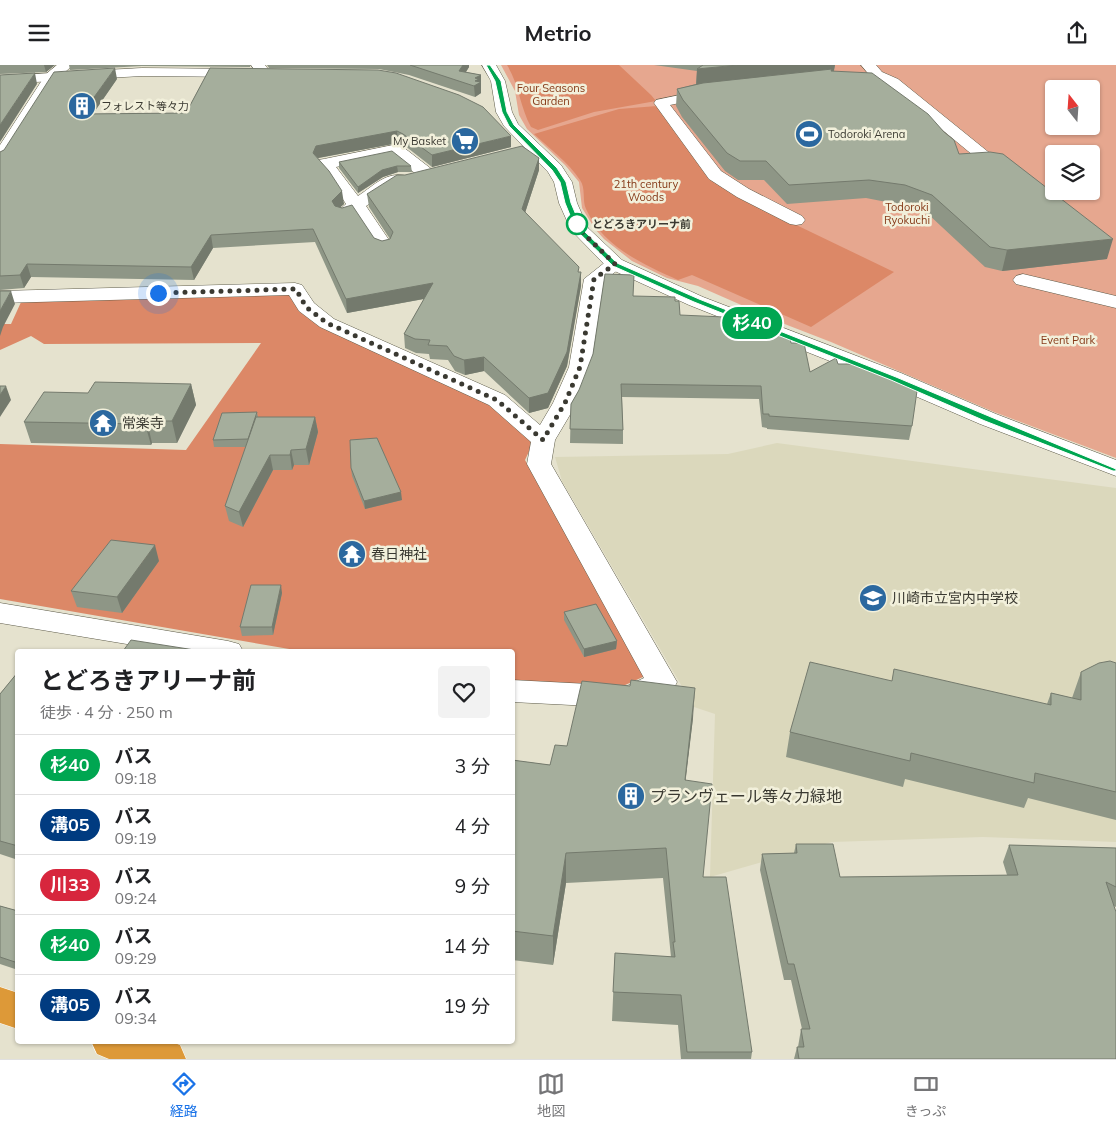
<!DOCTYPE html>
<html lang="ja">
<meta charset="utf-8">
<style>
body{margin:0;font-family:Mulish,"Noto Sans JP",sans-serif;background:#f2f2f2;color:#202124;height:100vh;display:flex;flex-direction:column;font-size:19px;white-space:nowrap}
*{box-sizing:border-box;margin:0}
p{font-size:16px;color:#757577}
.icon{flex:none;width:28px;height:28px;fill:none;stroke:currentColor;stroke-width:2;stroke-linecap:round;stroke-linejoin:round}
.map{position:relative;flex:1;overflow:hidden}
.panel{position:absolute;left:15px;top:584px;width:500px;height:395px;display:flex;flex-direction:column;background:#fff;border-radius:5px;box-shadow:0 1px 4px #0004}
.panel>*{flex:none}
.badge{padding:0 10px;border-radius:16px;font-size:18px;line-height:32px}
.needle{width:32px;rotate:343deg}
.tools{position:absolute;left:1045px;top:15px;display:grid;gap:10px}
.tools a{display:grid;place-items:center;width:55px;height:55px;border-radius:5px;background:#fff;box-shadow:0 1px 4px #0004;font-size:25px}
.you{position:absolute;width:25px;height:25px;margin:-12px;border:4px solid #fff;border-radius:50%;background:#1a73e8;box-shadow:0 0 0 8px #1a73e833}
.map>.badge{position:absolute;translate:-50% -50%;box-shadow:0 0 0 2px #fff}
.round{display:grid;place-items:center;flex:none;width:52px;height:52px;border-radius:5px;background:#f2f2f2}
.summary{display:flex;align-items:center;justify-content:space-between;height:85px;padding:0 25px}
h1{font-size:24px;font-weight:700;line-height:38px}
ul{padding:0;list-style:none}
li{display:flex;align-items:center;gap:15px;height:60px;padding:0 25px;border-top:1px solid #e0e0e0}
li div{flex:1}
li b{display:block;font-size:19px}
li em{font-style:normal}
li .badge{min-width:55px;font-weight:700;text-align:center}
header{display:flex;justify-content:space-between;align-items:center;height:65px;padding:0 25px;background:#fff;font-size:22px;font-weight:700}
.dock{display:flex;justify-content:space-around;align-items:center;height:70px;border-top:1px solid #e0e0e0;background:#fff;font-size:14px;color:#757577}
.dock a{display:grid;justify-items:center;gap:2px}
.dock .current{color:#1a73e8}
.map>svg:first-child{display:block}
.built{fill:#dbd8bc}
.green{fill:#e6a78f;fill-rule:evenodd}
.forest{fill:#dc8867}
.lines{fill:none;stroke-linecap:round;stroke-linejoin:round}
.street-casing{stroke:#5d5b49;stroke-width:1}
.secondary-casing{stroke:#5d5b49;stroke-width:1}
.highway-casing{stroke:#fff;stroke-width:1}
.street{fill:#fff;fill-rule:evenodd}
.secondary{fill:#fff;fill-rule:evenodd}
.highway{fill:#dd9938;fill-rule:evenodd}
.wall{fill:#8e9686}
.shaded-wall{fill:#747a6d}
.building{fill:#a5ae9c;stroke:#747a6d}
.line{fill:#00a651;stroke:#fff}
.walk{stroke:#3a3931;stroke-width:5;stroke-dasharray:0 9}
.stop-dot{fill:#fff;stroke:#00a651;stroke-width:2.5}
.labels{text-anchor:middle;stroke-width:5;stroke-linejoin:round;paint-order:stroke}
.far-park-label{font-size:11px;fill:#863a18;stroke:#f2f0db}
.far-poi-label{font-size:11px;fill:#3a3931;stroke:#f2f0db;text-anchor:start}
.far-stop-label{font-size:11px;font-weight:bold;fill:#3a3931;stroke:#f2f0db;text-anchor:start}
.poi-label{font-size:14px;fill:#3a3931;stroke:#f2f0db;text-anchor:start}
.near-poi-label{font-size:16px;fill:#3a3931;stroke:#f2f0db;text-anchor:start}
</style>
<header><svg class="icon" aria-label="menu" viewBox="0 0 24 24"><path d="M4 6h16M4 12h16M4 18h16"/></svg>Metrio<svg class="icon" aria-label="share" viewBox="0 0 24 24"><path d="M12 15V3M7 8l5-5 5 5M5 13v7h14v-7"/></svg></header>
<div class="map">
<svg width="1116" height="994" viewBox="0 0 1116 994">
<rect width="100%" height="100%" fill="#e5e2ce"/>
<path class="built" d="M777,378l339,45v354l-133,-5 -151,5 -122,35 5,-163 -21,-7 -132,-226 -7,-24 173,-3z"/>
<path class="green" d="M501,0h615v393l-122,-46 -163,-70 -49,-19 -84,-37 -31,-8 -35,-17 -28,-22 -9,-10 -13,-21 -3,-26 -14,-17 -38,-36 -8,-14 -4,-24zM1054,24h37v37h-37zM1054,89h37v37h-37z"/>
<path class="forest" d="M507,0h112l32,30 5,6 -62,11 -56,18 -7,-3c-11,-20 -12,-43 -24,-62z
M657,41l53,69 78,46 106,51 -83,55 -119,-52 -14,5c-35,-16 -75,-33 -92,-71 -4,-8 0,-21 -6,-29 -12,-18 -30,-31 -46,-46l85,-25z
M290,228l12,20 188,90 43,40 -8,17 120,216 -22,10 -110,-5 -1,-30h-211l-301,-52v-155l186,6 75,-107 -217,1 -13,-8 -31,14v-26h11l11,-24z"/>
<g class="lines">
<defs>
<path id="street" d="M57,0h16l-17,15 -48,78 -2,3 -6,2v-18l46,-71z
M251,0h14l6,8 -2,3h-10z
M861,0h15l6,7 16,7 94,76 2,3 -2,3h-12l-92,-76 -16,-7z
M713,23l5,1 2,3 -2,3 -48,10 51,66 28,18 53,27 3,4 -3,4 -6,1 -6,-1 -53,-27 -28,-18 -55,-76 2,-3z
M393,80l10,2 31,24 2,4 -2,4h-12l-29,-24 -57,12 22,29c17,-11 28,-25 49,-20l3,4 -3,4 -9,1 -32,21 27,40 -2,4 -7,2 -7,-2 -23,-35 -10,4 -6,-1 -3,-4 11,-10 -14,-22 -16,-18 2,-4 6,-1z
M615,193l7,2 3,4 -21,17 -13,86 -14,36 -22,37 -4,24 126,218 -4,8 -42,18 -119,-6v-22l115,6 17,-8 -117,-214 4,-22 -42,-37 -169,-78 -21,-16 -10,-16 -289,8v-12l295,-8 7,2 12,18 20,16 171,76 35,30 13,-22 16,-36 15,-88 24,-19z
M1023,209l93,22v12l-100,-24 -3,-4 3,-4z
M0,538l228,38 11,3 4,7h-74l-169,-28z"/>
<path id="secondary" d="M482,0h14l9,16 7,31 6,12 43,41 11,17 5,21 11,25 34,32 81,37 198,76 95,41 120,46v16l-136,-52 -95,-41 -196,-78 -81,-37 -37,-38 -12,-27 -5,-21 -6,-10 -44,-46 -8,-14 -5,-31z
M142,3l104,1 5,1 2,3 -2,3 -5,1 -104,-1 -142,8v-8z"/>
<path id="highway" d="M0,922l18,6v36l-18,-6z
M91,976h78l11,4 6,14h-77l-12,-5z"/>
</defs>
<use href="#street" class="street-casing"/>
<use href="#secondary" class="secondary-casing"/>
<use href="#highway" class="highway-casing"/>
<use href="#street" class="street"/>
<use href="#secondary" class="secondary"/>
<use href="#highway" class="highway"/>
</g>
<path class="wall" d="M0,0h55l-9,7 -46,2z
M69,0h181v2l-108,-1 -72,4z
M267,0h202v2l-3,5 15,3v18l-6,4 -66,-22 -30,-6 -110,-1z
M654,0h181l-1,6 125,83 148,105 -105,12 -17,-4 -57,-53 -26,-9 -36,-7 -79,6 -23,-24h-26l-13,-9 -43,-54 -6,-11 1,-17 19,-5 1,-13z
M210,3l301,79 -79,20 -28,-22 -6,-2 -80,15 26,46 -4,3 34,31 8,3 8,-2 -21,-32 -2,-13 38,-19 134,-17v12l-14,43 53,59 3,14 -14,80 -19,42 -19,5 -45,-42 -19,4 -10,-4 -7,-11 -18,-1 -1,-5 -13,-1 -11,-5 -1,-14 20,-35 -77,14 -32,-71 -102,6 -19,32 -163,-3 -7,11 -24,2v-138l4,-2 113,-71 -24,35 93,-1z
M339,97l72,4 1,6h-14l-15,5 -25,16 -19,-25z
M633,231l42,5 5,14 111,28 19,29 28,-8 74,62 -3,14 -142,-11v-1l-5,-1 -3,-28 -137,-2 1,33v14l-53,-1 1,-39z
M191,319l5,21 -19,38h-25l-1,2 -120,-2 -7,-21 64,-29z
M257,347l1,5h57l3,15 -9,33h-15l-2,5h-19l-30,57 -14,-6 -4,-15 21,-59h-32l-1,-7z
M351,403l51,32 -37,9 -13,-33z
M159,496l-37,52 -45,-6 -6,-16z
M282,528l-9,42 -31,1 -2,-9z
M564,547l53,29 -1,8 -32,8 -20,-37z
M1116,598v157l-88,-22 -4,10 -119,-29 -2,8 -117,-30 4,-25 102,-51 155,23 4,-11 21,5 9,-26z
M18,607v188l-18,-6v-160z
M693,653l-8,63 18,96 49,175 -1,7h-70l-3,-34 -66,-4 3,-68 56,4 -8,-79 -97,5 -13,82 -41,-5v-200l38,5 17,-19z
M796,779l44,33 167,-2 -4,-13 6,-17 107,3v59l-2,-1 2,153h-322l3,-12h1l3,-18h1l-11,-49h-7l-24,-110 2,-16 32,-1z
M0,841l18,5v59l-18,-6z"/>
<path class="shaded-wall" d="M44,0h11l-9,7z
M463,0h6v2l-9,14 -1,-10z
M738,0h97l-2,9 -137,15 1,-20z
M115,3l2,11 -32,46 -3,-11z
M35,8l2,11 -37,58v-17z
M481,10v18l-6,4 -1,-11 1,-8z
M397,66l1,12 -80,15 -5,-5 3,-7z
M511,71v11l-79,20v-12z
M539,93v12l-17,52v-13z
M397,101l1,6 -15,5 -25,16v-6l24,-17z
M342,126l2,13 -11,10 -1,-13z
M211,170l2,13 -19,32 -3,-13z
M1113,174l-6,20 -105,12 5,-21z
M27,199l4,13 -7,11 -4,-13z
M581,207v14l-14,80 -19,42 -19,5v-15z
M433,218l1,14 -87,16 -1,-14z
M11,226l4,13 -12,23 -3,9v-25z
M484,292v14l-19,4 -1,-15z
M191,319l5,21 -19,38 -5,-22z
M6,321l5,14 -11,17v-22z
M315,352l3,15 -9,33 -3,-16z
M147,356l5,22 -1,2 -6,-21z
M291,385l3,15 -2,5 -2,-15z
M270,390l3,15 -30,57 -4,-15z
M401,427l1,8 -37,9 -1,-8z
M155,480l4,16 -37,52 -5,-16z
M281,520l1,8 -9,42 -1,-8z
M617,576l-1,8 -32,8v-8z
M695,623l-2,30 -11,93 3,-31z
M566,788v30l-13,82v-29z"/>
<path class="building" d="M410,0h53l-4,6 22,4 -6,3 4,1 -4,2 6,1 -7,4z
M703,0h35l-41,4z
M115,3l-33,46 104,-1 24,-45 168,2 18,3 63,22 24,12 28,29 -79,19 -29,-21 -6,-3 -81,15 -3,7 16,18 13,20 -10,10 3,5 7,2 10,-3 22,33 8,3 8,-2 3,-7 -26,-38 30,-19h8l117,-29 17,12 -17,51 57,58 -1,5h3l-14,80 -19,41 -19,5 -45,-41 -20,3 -10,-4 -7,-10 -19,-1 2,-5 -15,-1 -11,-5 29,-51 -87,16 -33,-70 -102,6 -20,32 -164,-3 -7,11 -20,1v-124l4,-2 50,-78z
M832,4l-1,2 41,2 56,41 16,18 10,8 5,14 31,-2 13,2 110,85 -106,11 -17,-3 -58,-52 -27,-10 -36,-5 -80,5 -23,-24h-26l-13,-8 -44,-53 -6,-11 26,-6z
M35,8l-35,52v-50z
M392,86l19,15h-14l-15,4 -24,17 -19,-25z
M605,209l29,1 -1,21 42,1v4h4l1,14 44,2 66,21 1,5h13l6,29 26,-14 2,6h18l61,27 -5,35 -143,-10v-2h-6l-2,-28 -140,-2 2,46 -53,-1 1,-25 8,-14 14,-36z
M0,226h11l-11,20z
M95,317l96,2 -19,37h-25l-2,3 -121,-2 20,-30 44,1z
M0,321h6l-6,9z
M257,347l-9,27 -35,1 9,-27z
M256,352h59l-9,32 -15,1 -1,5h-20l-31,57 -14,-6z
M377,373l24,54 -37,9 -13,-33 -1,-28z
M111,475l44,5 -38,52 -46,-6z
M251,520h30l-9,42h-32z
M596,539l21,37 -33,8 -20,-37z
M131,575l70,11h-78z
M1110,596l6,2v129l-81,-19 -1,10 -123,-30 -1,8 -120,-29 20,-70 82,19 2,-12 157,36v-12l30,7v-28l18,-9z
M18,607v174l-18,-5v-147z
M631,615l64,8 -10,92 27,4 -9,93h23l26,175h-65l-6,-57 -68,-3 2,-39 60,4 -2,-15h2l-9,-94 -100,5 -13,83 -41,-5v-85l1,-4h-1v-82l38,5 5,-20 12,1 15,-65 48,5z
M796,779h37l7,33 178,-2 -9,-30 107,3v39l-10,-5 10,30v147h-317l-2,-12h7l-3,-18h9l-16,-65h-6l-26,-110 35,-1z
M0,841l18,5v52l-18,-6z"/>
<path class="line" d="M486,0h4l11,16 6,31 7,13 43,43 9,14 5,21 11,26 35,34 82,36 197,78 95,40 125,52v2h-3l-128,-50 -94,-41 -197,-78 -81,-36 -37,-36 -11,-27 -5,-21 -8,-12 -43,-44 -7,-14 -7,-31z"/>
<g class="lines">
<path class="walk" d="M158,228l138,-4 10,18 21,16 170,77 46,40 22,-37 15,-36 14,-88 21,-15 -35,-34 -3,-6"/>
</g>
<defs>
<symbol id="building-disc" viewBox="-11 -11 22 22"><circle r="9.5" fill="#2b689f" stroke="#f2f0db"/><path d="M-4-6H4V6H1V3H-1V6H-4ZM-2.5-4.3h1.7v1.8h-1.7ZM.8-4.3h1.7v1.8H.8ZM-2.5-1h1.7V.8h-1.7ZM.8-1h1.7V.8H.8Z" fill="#fff"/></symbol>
<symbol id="stadium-disc" viewBox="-11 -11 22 22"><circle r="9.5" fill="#2b689f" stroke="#f2f0db"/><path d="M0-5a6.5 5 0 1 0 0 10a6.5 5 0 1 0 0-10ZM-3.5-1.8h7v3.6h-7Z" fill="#fff"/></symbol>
<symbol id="supermarket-disc" viewBox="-11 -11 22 22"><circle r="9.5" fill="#2b689f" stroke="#f2f0db"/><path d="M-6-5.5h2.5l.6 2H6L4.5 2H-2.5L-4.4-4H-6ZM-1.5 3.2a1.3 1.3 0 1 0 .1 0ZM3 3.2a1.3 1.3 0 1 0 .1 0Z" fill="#fff"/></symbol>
<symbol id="temple-disc" viewBox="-11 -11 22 22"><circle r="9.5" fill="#2b689f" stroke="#f2f0db"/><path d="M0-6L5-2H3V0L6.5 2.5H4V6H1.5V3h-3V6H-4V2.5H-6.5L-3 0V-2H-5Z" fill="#fff"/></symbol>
<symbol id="school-disc" viewBox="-11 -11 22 22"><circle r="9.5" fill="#2b689f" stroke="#f2f0db"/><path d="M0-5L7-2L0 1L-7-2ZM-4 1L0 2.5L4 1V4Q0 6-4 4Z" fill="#fff"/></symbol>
</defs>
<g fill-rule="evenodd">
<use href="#building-disc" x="66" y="25" width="32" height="32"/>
<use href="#stadium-disc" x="793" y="53" width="32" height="32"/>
<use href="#supermarket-disc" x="449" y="60" width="32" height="32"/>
<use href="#temple-disc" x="87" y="342" width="32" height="32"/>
<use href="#temple-disc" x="336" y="473" width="32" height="32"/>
<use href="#school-disc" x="857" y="517" width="32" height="32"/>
<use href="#building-disc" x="615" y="715" width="32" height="32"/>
</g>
<circle class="stop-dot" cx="577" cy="159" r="10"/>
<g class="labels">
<g class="far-park-label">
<text x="551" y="27">Four Seasons<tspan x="551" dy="13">Garden</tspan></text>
<text x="646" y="123">21th century<tspan x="646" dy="13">Woods</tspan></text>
<text x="907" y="146">Todoroki<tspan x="907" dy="13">Ryokuchi</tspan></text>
<text x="1068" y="279">Event Park</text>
</g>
<g class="far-poi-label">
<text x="101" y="45">フォレスト等々力</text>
<text x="828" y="73">Todoroki Arena</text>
<text x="446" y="80" text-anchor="end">My Basket</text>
</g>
<g class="far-stop-label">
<text x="592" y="163">とどろきアリーナ前</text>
</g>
<g class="poi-label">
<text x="122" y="363">常楽寺</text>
<text x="371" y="494">春日神社</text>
<text x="892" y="538">川崎市立宮内中学校</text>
</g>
<g class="near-poi-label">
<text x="650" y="737">プランヴェール等々力緑地</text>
</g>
</g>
</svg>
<div class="tools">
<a><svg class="needle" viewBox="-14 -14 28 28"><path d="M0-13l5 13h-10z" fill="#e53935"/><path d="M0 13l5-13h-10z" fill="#757577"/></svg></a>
<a><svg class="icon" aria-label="layers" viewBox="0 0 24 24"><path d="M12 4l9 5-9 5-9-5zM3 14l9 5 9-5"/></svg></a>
</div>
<div class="you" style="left:158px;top:228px"></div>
<b class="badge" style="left:752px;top:258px;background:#00a651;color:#fff">杉40</b>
<section class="panel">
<div class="summary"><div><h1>とどろきアリーナ前</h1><p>徒歩 · 4 分 · 250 m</p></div><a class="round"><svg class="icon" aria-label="heart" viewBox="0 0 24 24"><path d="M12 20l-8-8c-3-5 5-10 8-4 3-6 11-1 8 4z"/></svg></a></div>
<ul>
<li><span class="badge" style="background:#00a651;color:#fff">杉40</span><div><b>バス</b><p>09:18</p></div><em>3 分</em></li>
<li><span class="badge" style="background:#003b80;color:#fff">溝05</span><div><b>バス</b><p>09:19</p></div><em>4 分</em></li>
<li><span class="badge" style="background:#d7263d;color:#fff">川33</span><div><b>バス</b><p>09:24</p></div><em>9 分</em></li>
<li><span class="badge" style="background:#00a651;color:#fff">杉40</span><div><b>バス</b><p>09:29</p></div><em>14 分</em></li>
<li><span class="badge" style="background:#003b80;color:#fff">溝05</span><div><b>バス</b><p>09:34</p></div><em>19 分</em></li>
</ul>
</section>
</div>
<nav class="dock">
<a class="current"><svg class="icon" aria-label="directions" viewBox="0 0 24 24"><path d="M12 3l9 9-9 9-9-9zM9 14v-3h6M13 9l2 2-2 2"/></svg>経路</a>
<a><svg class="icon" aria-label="map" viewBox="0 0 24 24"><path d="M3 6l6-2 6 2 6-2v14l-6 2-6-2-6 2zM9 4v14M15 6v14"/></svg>地図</a>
<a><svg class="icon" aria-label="tickets" viewBox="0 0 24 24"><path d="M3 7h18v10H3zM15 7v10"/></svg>きっぷ</a>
</nav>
